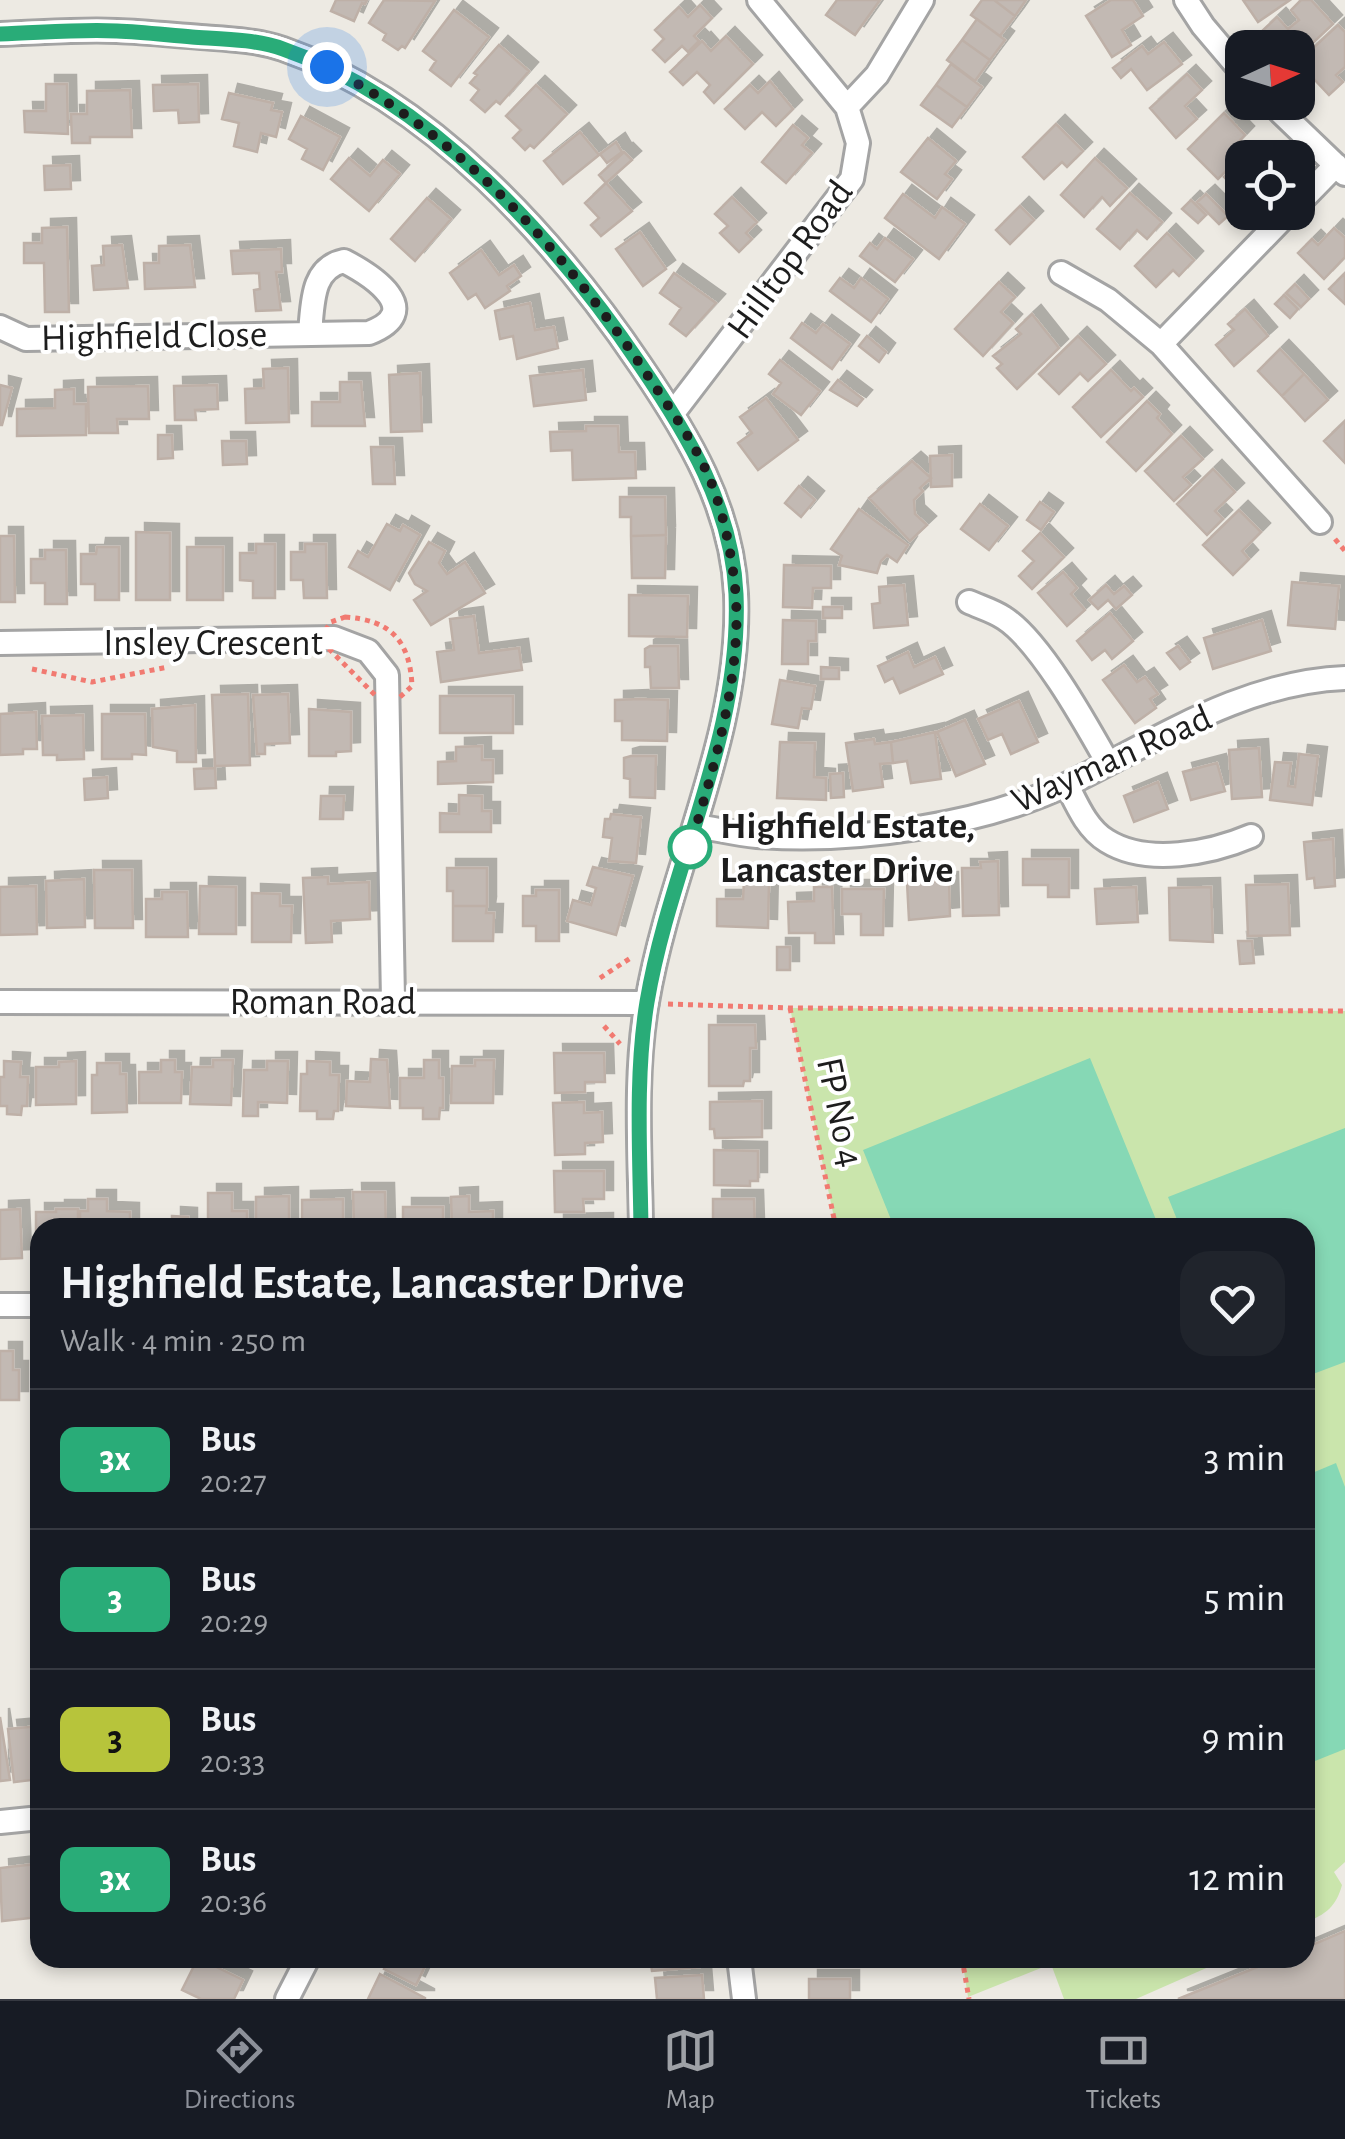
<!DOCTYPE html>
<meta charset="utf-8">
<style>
body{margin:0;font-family:"Alegreya Sans",sans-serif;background:#20242c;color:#f1f3f6;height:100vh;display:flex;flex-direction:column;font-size:38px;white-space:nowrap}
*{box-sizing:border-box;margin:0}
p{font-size:32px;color:#9ea1a6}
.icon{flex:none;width:55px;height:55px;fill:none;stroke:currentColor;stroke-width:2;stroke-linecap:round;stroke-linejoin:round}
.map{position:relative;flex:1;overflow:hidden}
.side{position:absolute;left:30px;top:1218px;width:1285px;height:750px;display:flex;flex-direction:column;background:#171b24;border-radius:30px;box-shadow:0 5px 15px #0003}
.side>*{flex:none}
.badge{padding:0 20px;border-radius:15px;font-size:35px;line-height:65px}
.needle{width:65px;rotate:86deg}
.buttons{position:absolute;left:1225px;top:30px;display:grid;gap:20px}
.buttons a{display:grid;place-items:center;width:90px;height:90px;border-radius:20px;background:#171b24;box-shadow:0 5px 15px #0003;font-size:50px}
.you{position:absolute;width:50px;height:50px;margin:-25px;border:8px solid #fff;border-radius:50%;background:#1a73e8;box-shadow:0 0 0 15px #1a73e833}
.map>.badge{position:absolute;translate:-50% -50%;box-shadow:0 0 0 5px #fff}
.round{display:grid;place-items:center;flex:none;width:105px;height:105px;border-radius:30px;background:#20242c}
.overview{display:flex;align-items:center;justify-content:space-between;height:170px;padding:0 30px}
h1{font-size:48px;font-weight:600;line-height:75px}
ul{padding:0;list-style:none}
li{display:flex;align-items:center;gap:30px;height:140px;padding:0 30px;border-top:2px solid #363941}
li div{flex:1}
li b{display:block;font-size:38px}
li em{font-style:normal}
li .badge{min-width:110px;font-weight:700;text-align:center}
.menu{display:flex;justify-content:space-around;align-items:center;height:140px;border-top:2px solid #363941;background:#171b24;font-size:28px;color:#9ea1a6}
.menu a{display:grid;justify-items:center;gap:5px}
.menu .active{color:#8c9099}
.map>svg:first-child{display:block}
.grass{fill:#cae5ac}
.pitch{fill:#86d8b5}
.building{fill:#c2b9b3;stroke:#beb0a7;stroke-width:2.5;filter:url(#shadow)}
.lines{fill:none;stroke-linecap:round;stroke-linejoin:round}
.minor-casing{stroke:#a4a4a4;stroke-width:28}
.path{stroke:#f17a71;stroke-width:5;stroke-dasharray:5 5;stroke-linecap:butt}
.minor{stroke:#fff;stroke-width:22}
.line-casing{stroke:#fff;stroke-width:22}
.line{stroke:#29ac78;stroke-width:15}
.walk{stroke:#1d1d1d;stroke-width:10;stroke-dasharray:0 18}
.stop-dot{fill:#fff;stroke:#29ac78;stroke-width:5}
.labels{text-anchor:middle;stroke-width:8;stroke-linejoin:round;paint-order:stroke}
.street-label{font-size:38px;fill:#1d1d1d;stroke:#fff}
.stop-label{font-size:38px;font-weight:bold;fill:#1d1d1d;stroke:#fff;text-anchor:start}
</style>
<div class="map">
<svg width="1345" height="1999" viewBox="0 0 1345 1999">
<defs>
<filter id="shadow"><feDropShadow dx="9" dy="-9" stdDeviation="0" flood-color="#0004"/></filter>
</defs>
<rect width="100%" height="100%" fill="#edeae3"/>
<path class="grass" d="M790,1008l555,3v851l-11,10 8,13c-6,22 -16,29 -37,38v-695l-469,-1z
M962,1958h267l-93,41h-72l-13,-35 -83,33z"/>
<path class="pitch" d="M1090,1058l69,169h-265l-31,-77z
M1345,1128v234l-40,15v-149l-125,-1 -12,-30z
M1336,1463l9,24v262l-40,16v-289z"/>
<path class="building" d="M336,0h31l-2,4 -3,-1 -8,18 -23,-10z
M384,0l51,1 -30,47 -3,-2 -4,4 -15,-10 3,-6 -17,-11z
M837,0h43l-25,35 -29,-20z
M982,0h12l21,16 -15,20 -29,-21z
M994,0h32l-11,16z
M1111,0h22l10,16 -21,14 9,15 -19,12 -26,-41z
M1243,0h47l-32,22z
M1301,0h10l22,24 -35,33v-9h-13l-9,-10 -4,5 -10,-12 15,-14 11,12 11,-9 -8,-10z
M700,5l12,13 -18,18 5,5 -11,11 -6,-6 -17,16 -12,-12 11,-11 -9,-9 24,-23 9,10z
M454,10l35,27 -38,49 -21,-16 6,-9 -13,-10z
M977,19l28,21 -15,20 -28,-20z
M1338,25l7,7v35l-9,8 7,7 -14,13 -31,-33z
M726,36l27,28 -39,39 -10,-11 6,-7 -13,-13 -14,13 -13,-13 32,-31 9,10z
M962,40l28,20 -15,21 -28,-21z
M1164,42l18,22 -35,26 -16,-21 -10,9 -8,-10 29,-22 6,8z
M499,45l30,26 -29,33 -4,-3 -11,11 -14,-12 8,-10 -9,-7 7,-8 -3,-2z
M951,64l31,23 -15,20 -31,-22z
M1187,74l15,16 -17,16 12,13 -21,19 -26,-30z
M770,81l23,28 -17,17 -14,-14 -17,17 -20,-20 25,-24 8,8z
M46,84h21l1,50 -43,-2 -1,-21h22z
M198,84l1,38 -20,1 -1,-13 -24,1 -1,-26z
M536,85l31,29 -33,34 -4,-3 -5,5 -12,-12 8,-8 -15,-14z
M936,85l31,22 -15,20 -31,-22z
M130,90l2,47h-42v6h-18l-1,-29h16v-23z
M229,93l44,10 -2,7 11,2 -6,25 -15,-4 -4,19 -23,-6 5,-23 -17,-4z
M1224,113l21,22 -18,19 8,8 -17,17 -30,-30z
M301,116l39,21 -17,33 -21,-11 5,-10 -18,-10z
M1056,124l27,27 -16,16 -5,-5 -18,17 -21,-22z
M793,125l15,13 -6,7 10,8 -26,30 -24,-21z
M580,132l19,23 -36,29 -19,-23z
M928,138l28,23 -11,13 7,5 -15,20 -36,-27z
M616,142l6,10 -15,11 -7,-9z
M624,152l8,8 -26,23 -7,-8z
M349,158l21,18 13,-16 17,14 -31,37 -38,-32z
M1095,158l32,30 -17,18 -8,-9 -18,20 -23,-22z
M1242,158v37l-18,-18z
M70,165l1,24 -26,1 -1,-24z
M606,183l26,28 -31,25 -10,-11 8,-7 -14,-15z
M1130,193l32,29 -15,17 -10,-9 -17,19 -23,-20z
M903,194l32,24 7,-11 23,17 -26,35 -54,-41z
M1206,194l22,22 -9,8 -22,-22z
M732,197l25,25 -11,11 6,6 -13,13 -19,-19 8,-7 -13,-12z
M427,198l24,21 -36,42 -24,-22z
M1191,200l15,15 -8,8 -16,-14z
M1020,206l14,14 -24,24 -14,-14z
M67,227l2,85h-24l-1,-49h-20v-20h18v-15z
M1334,228l11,10v19l-21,22 -26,-26 14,-14 6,6z
M640,232l26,37 -23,17 -27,-37z
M1167,233l27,27 -15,16 -6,-6 -17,17 -21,-21z
M885,238l28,21 -18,23 -35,-26 10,-13 7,6z
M122,245l6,43 -34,2 -2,-24 12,-1 -1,-19z
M190,245l5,42 -50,2 -1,-26h15v-17z
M281,249l1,23h-6l5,38 -25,1 -2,-21 6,-1 -1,-16 -26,1 -2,-23z
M481,250l18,25 15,-10 7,11 -14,10 3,5 -25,17 -9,-14 -8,5 -18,-26z
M674,273l42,30 -30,33 -16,-12 11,-16 -21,-15z
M1345,273v31l-16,-15z
M840,278l14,10 7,-10 27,21 -17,23 -41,-31z
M999,282l16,15 -14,15 12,11 -30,33 -28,-27z
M1295,284l14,15 -8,8 -15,-14z
M1284,295l14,14 -8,9 -15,-14z
M530,303l5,27 19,-3 4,21 -41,11 -4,-23 -13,3 -5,-28z
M1245,309l23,27 -34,30 -18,-21 18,-15 -6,-6z
M1032,314l27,34 -42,41 -20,-21 5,-4 -9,-8 28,-22 -5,-5z
M802,323l14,10 7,-9 27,20 -18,25 -41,-31z
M867,336l19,16 -7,10 -20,-16z
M1078,336l28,28 -18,17 -8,-8 -21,21 -20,-20z
M1280,349l24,25 -22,22 -24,-25z
M780,360l40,31 -19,24 -28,-21 8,-11 -12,-9z
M288,368l1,54 -43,1 -1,-34 19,-1 -1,-19z
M583,370l3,30 -52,6 -4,-30z
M1111,370l20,21 3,-3 9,9 -42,40 -28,-30z
M420,373l2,58 -31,1 -2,-57z
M1304,374l24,26 -23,21 -23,-25z
M838,380l25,19 -6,7 -27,-16z
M340,382h21l4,44h-53v-24h28z
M0,385l12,3 -10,37h-2z
M217,385l1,24 -23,1 1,10h-21l-1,-34z
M148,386l1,33h-32l1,14h-29l-1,-46z
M74,389v15h12v31l-69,1v-27l38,-1v-18z
M766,398l32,42 -40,30 -20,-27 14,-10 -12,-16z
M1147,401l13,13 -3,4 15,16 -36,37 -29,-29z
M1345,421v42l-21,-22z
M586,426h32l1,26h16l1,26 -63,2 -1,-30 -21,1 -1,-19 36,-1z
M158,435h14l1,23 -15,1z
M1181,436l22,23 -20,18 8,8 -17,16 -29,-30z
M222,441h24l1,23 -24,1z
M371,447h22l2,37h-22z
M952,455v31l-21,1 -1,-31z
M912,461l19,17 -11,10 3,3 -9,9 1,14 12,11 -17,16 -41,-43z
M1213,469l22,23 -20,19 8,8 -16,16 -30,-31z
M799,486l16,14 -14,17 -16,-14z
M620,497h45l1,38 -35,1v-19h-11z
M1040,502l14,10 -13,18 -14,-10z
M980,504l28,22 -19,24 -28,-21z
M859,509l49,36 -11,17 -10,-7 -6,6 -4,12 -38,-8 3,-9 -11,-7z
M1239,510l22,22 -19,19 7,8 -16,16 -30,-30z
M387,524l13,7 3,-6 17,10 -30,55 -41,-23 9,-16 10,6z
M136,532l34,1v67h-34z
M1040,533l24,24 -32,32 -13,-13 15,-15 -11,-10z
M666,535l-1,43h-33l-1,-42z
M0,536h14l1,66h-15z
M429,542l16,9 -6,12 8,11 18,-12 20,31 -54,32 -17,-25 13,-9 -12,-7 -6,-11z
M256,544h19v54h-22v-17l-13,-1v-27h16z
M305,544h21l1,54h-23l-1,-18h-12v-28h14z
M97,547h22v53h-24v-16h-14v-30h15z
M187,547h36v53h-36z
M45,550h21l1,54h-22v-21h-14v-24h14z
M784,565l47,1v22h-18l-1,20 -29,-1z
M1063,572l14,16 -6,6 14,16 -18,16 -29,-33z
M1292,582l47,4 -4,43 -47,-4z
M904,585l4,40 -34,3 -2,-24 8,-1 -1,-16z
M1106,585l8,9 10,-8 8,9 -16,14 -8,-9 -10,9 -9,-9z
M629,595l59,1 -1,41 -58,-1z
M823,607h19v11h-19z
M1110,613l23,28 -21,18 -7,-9 -13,10 -15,-19z
M474,616l5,37 40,-5 3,22 -81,12 -4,-30 17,-2 -4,-31z
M783,620l33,1v20h-8v23h-26z
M1262,620l9,31 -58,18 -9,-31z
M650,646h28l1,42h-28l-1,-21h-5v-18z
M1178,646l12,16 -10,7 -13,-16z
M908,652l6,15 21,-10 8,17 -43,19 -7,-15 -8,4 -7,-16z
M1124,665l13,17 8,-5 13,17 -8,5 6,9 -21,15 -32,-43z
M821,667l18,1v11h-18z
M780,680l35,6 -4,23 -9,-1 -4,20 -26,-4z
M248,694l2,71 -35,1 -3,-71z
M288,694l2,49 -25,1v10h-8l-4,-59z
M440,696h73v37h-73z
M640,699l28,1 -1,41 -45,-1v-19h-7v-21z
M1019,701l19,41 -27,12 -9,-20 -14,6 -10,-21z
M195,705l1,57h-19v-11l-24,-4 -1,-38z
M309,709l42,3v39l-15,1v4h-27z
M36,712l1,37h-14v5l-23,1v-41z
M102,714h43l1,41 -14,-1v5h-30z
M83,715l1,44 -27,1v-5h-14l-1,-39z
M965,720l20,44 -29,12 -19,-44z
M935,732l6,47 -30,4 -4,-22 -14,2 -2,-21z
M874,739l1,5 16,-2 2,21 -13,1 3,23 -30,4 -7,-48z
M780,742l35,1 -1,34 12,1v22l-49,-2z
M482,746v14h11v22l-55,2v-22l18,-1v-14z
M1259,748l3,49 -30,2 -3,-49z
M1299,754l19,2 -6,49 -42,-5 5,-38 16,1 -3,23 7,1z
M631,756h25l-1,42 -25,-1v-18l-6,-1v-20z
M1217,763l8,28 -34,9 -8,-28z
M215,768l1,20 -21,1 -1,-20z
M843,773l1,24 -13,1 -1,-24z
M107,777l1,21 -23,2 -1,-21z
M1158,782l10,27 -34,13 -10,-26z
M459,795l23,1v15h9v21h-51v-19l19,1z
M321,796h23l-1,23h-23z
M611,814l30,3 -5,46 -27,-2 3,-23 -9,-1 2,-18h5z
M1333,839l2,47 -20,2 -1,-10 -7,1 -3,-37z
M1023,859h46v38h-21v-12h-25z
M998,861l1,54 -36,1 -1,-48h19l-1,-6z
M593,867l40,9 -17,59 -49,-14 6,-21 18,5 5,-17 -9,-3z
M447,868h40v38h-34v-15h-6z
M94,870h38l1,58h-38z
M328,877v7l41,-2 1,37 -39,2 1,21 -26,1 -3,-65z
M84,879l1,48 -38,1 -1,-47z
M744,881l25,1 -1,46 -51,-2v-27h26z
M949,881l1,35 -41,4 -2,-38z
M1288,884l2,51 -42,1 -2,-51z
M36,886l1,48 -37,1v-48z
M200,886l36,1v47h-37z
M814,887h18l2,56h-19v-10h-26l-1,-31 26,-1z
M1136,887l2,35 -41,2 -2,-35z
M1211,887l2,55 -43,-2 -1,-52z
M842,889h42l-1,46h-22v-21h-19z
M536,890h23v51h-23v-15h-13v-30h13z
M162,892h25l1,45h-42v-38h16z
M252,893l28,1v12h12l-1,36h-39z
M453,906h34l-1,7h8l-1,28h-40z
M1238,941h14l2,22 -14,1z
M777,947h13v23h-13z
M709,1025h46l1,23h-6v33h-6l-1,5h-34z
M554,1053h50l1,29h-20v10l-30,1z
M371,1059l16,1 3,48 -44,-2 1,-25 23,1z
M161,1060h14v12h7l-1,31h-42v-31h22z
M213,1060h20l-2,45 -41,-1 2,-37h21z
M424,1060h15v18h4v30h-3l-1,11h-16v-11h-23v-30h24z
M475,1060h19l-1,43h-42l1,-37h23z
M4,1061l17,1 -1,15h8l-1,29h-5l-1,9 -14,-1v-8h-7v-29h4z
M76,1061v43l-40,1v-38h23v-5z
M267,1061h21l-1,42 -29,-1v14h-15l1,-46h23z
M307,1061l23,1v13h9l-1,36h-4l-1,8h-16v-8h-17l1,-37h6z
M97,1063h23v11h6l1,38 -35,1v-38h5z
M762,1101v36l-47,1 -1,-9h-4v-27z
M584,1102v11l18,-1 1,30 -18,1v11l-30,1 -2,-52z
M714,1150l44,1v30h-8v5l-36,-1z
M554,1171h50v28h-21l1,13h-29z
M353,1192h32l1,36h-32z
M208,1193h24v18h15v17h-39z
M289,1196v32h-33v-31z
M469,1196v16l24,-1v17h-41l-1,-31z
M88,1199h19v12l23,1v16h-50v-17h8z
M343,1199v29h-41v-28z
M713,1199h41l1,29h-42z
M403,1207h40v21h-40z
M20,1209l2,49 -22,1v-49z
M56,1209h22v19h-38v21h-4v-37h20z
M172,1216l16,1v11h-16z
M604,1222v6h-49v-5z
M0,1351h13v19h6v30h-19z
M36,1354h4v46l-3,1z
M0,1717l10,63 -10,1z
M40,1726v53l-26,3 -6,-53z
M36,1864l4,53 -38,4 -2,-53z
M1345,1931v68h-167l102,-41h25v-10z
M198,1958l45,22 -9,19h-33l-19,-9z
M389,1958h40l-13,27 -32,-16z
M650,1958h48l1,9 -47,4z
M799,1958h48v2l-47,5z
M380,1974l45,24v1h-57z
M702,1975l2,24h-47l-2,-21z
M809,1979h41v20h-41z"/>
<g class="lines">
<defs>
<path id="minor" d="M1186,0l17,26 39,46
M0,34c39,-1 78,-5 117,-3 28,1 56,4 84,6 27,2 56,3 82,12 148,51 273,191 358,317 47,69 91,142 95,228 6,142 -66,271 -89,408 -13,73 -7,152 -6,226
M1270,102l75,72
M847,107l30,-32 45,-75
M1298,204l38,-39
M1061,273l47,27 53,44 159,178
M0,327l26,12 343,-6c57,-22 4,-57 -25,-72 -33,7 -31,43 -34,71
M1161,344l128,-132
M673,413l179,-234 6,-36 -11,-36 -88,-107
M969,602c11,5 25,9 35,16 36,23 82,106 104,145
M0,643l334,-5 34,13 19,24 6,325
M1067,785c10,20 20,44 40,56 40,25 104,12 144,-5
M696,826c20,3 40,8 61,10 97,7 224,-10 313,-53 88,-43 173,-101 275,-105
M0,1002l647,1
M0,1305h40
M0,1822l40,-4
M739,1958l5,41
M287,1999l21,-41"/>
</defs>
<use href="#minor" class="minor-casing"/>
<path class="path" d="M1335,539l10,12
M345,617c46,3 65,24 67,69l-24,22 -69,-69 12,-17z
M32,669l60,13 76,-15
M600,978l32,-21
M668,1004l122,4 555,3
M790,1008l46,220
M604,1026l16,18
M962,1958l7,41"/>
<use href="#minor" class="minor"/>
</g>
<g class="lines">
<defs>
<path id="line" d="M0,34c39,-1 78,-5 117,-3 25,1 50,4 75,6 30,2 63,2 91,12 146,50 274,192 358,317 47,69 91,141 95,228 6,142 -66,271 -89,408 -12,73 -7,152 -6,226"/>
</defs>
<use href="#line" class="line-casing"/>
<use href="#line" class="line"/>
<path class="walk" d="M327,67c134,69 236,183 319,306 22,33 47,67 63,104 14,33 22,74 26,110 9,87 -24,192 -50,275l5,-15"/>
</g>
<circle class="stop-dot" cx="690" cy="847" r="20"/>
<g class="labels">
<g class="street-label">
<text transform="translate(789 259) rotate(-54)" y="13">Hilltop Road</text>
<text transform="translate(154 335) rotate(-1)" y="13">Highfield Close</text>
<text x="213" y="655">Insley Crescent</text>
<text transform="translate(1111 758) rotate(-24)" y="13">Wayman Road</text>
<text x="323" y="1014">Roman Road</text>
<text transform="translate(841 1112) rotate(78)" y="13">FP No 4</text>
</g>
<g class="stop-label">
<text x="720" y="838">Highfield Estate,<tspan x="720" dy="44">Lancaster Drive</tspan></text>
</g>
</g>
</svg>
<div class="buttons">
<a><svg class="needle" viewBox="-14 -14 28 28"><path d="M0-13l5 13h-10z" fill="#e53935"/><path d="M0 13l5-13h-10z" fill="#9ea1a6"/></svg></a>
<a><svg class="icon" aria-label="locate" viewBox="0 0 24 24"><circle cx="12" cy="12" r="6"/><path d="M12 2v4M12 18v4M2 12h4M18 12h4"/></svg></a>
</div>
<div class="you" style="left:327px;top:67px"></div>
<section class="side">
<div class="overview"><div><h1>Highfield Estate, Lancaster Drive</h1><p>Walk · 4 min · 250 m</p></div><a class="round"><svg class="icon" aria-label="heart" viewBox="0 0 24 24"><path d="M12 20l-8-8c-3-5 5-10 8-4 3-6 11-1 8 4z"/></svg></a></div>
<ul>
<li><span class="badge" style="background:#29ac78;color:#fff">3x</span><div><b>Bus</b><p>20:27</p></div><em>3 min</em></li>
<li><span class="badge" style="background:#29ac78;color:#fff">3</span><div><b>Bus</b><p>20:29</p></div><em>5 min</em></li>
<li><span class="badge" style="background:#b7c43b;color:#111">3</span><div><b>Bus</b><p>20:33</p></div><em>9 min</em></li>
<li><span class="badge" style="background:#29ac78;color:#fff">3x</span><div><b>Bus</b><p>20:36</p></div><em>12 min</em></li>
</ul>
</section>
</div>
<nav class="menu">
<a class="active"><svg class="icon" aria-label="directions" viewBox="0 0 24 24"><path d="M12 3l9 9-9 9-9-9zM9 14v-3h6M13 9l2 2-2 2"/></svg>Directions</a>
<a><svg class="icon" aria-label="map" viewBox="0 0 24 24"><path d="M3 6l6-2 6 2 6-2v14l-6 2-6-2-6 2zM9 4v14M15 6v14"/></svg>Map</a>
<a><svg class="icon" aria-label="tickets" viewBox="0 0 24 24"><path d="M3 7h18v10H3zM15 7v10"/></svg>Tickets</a>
</nav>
